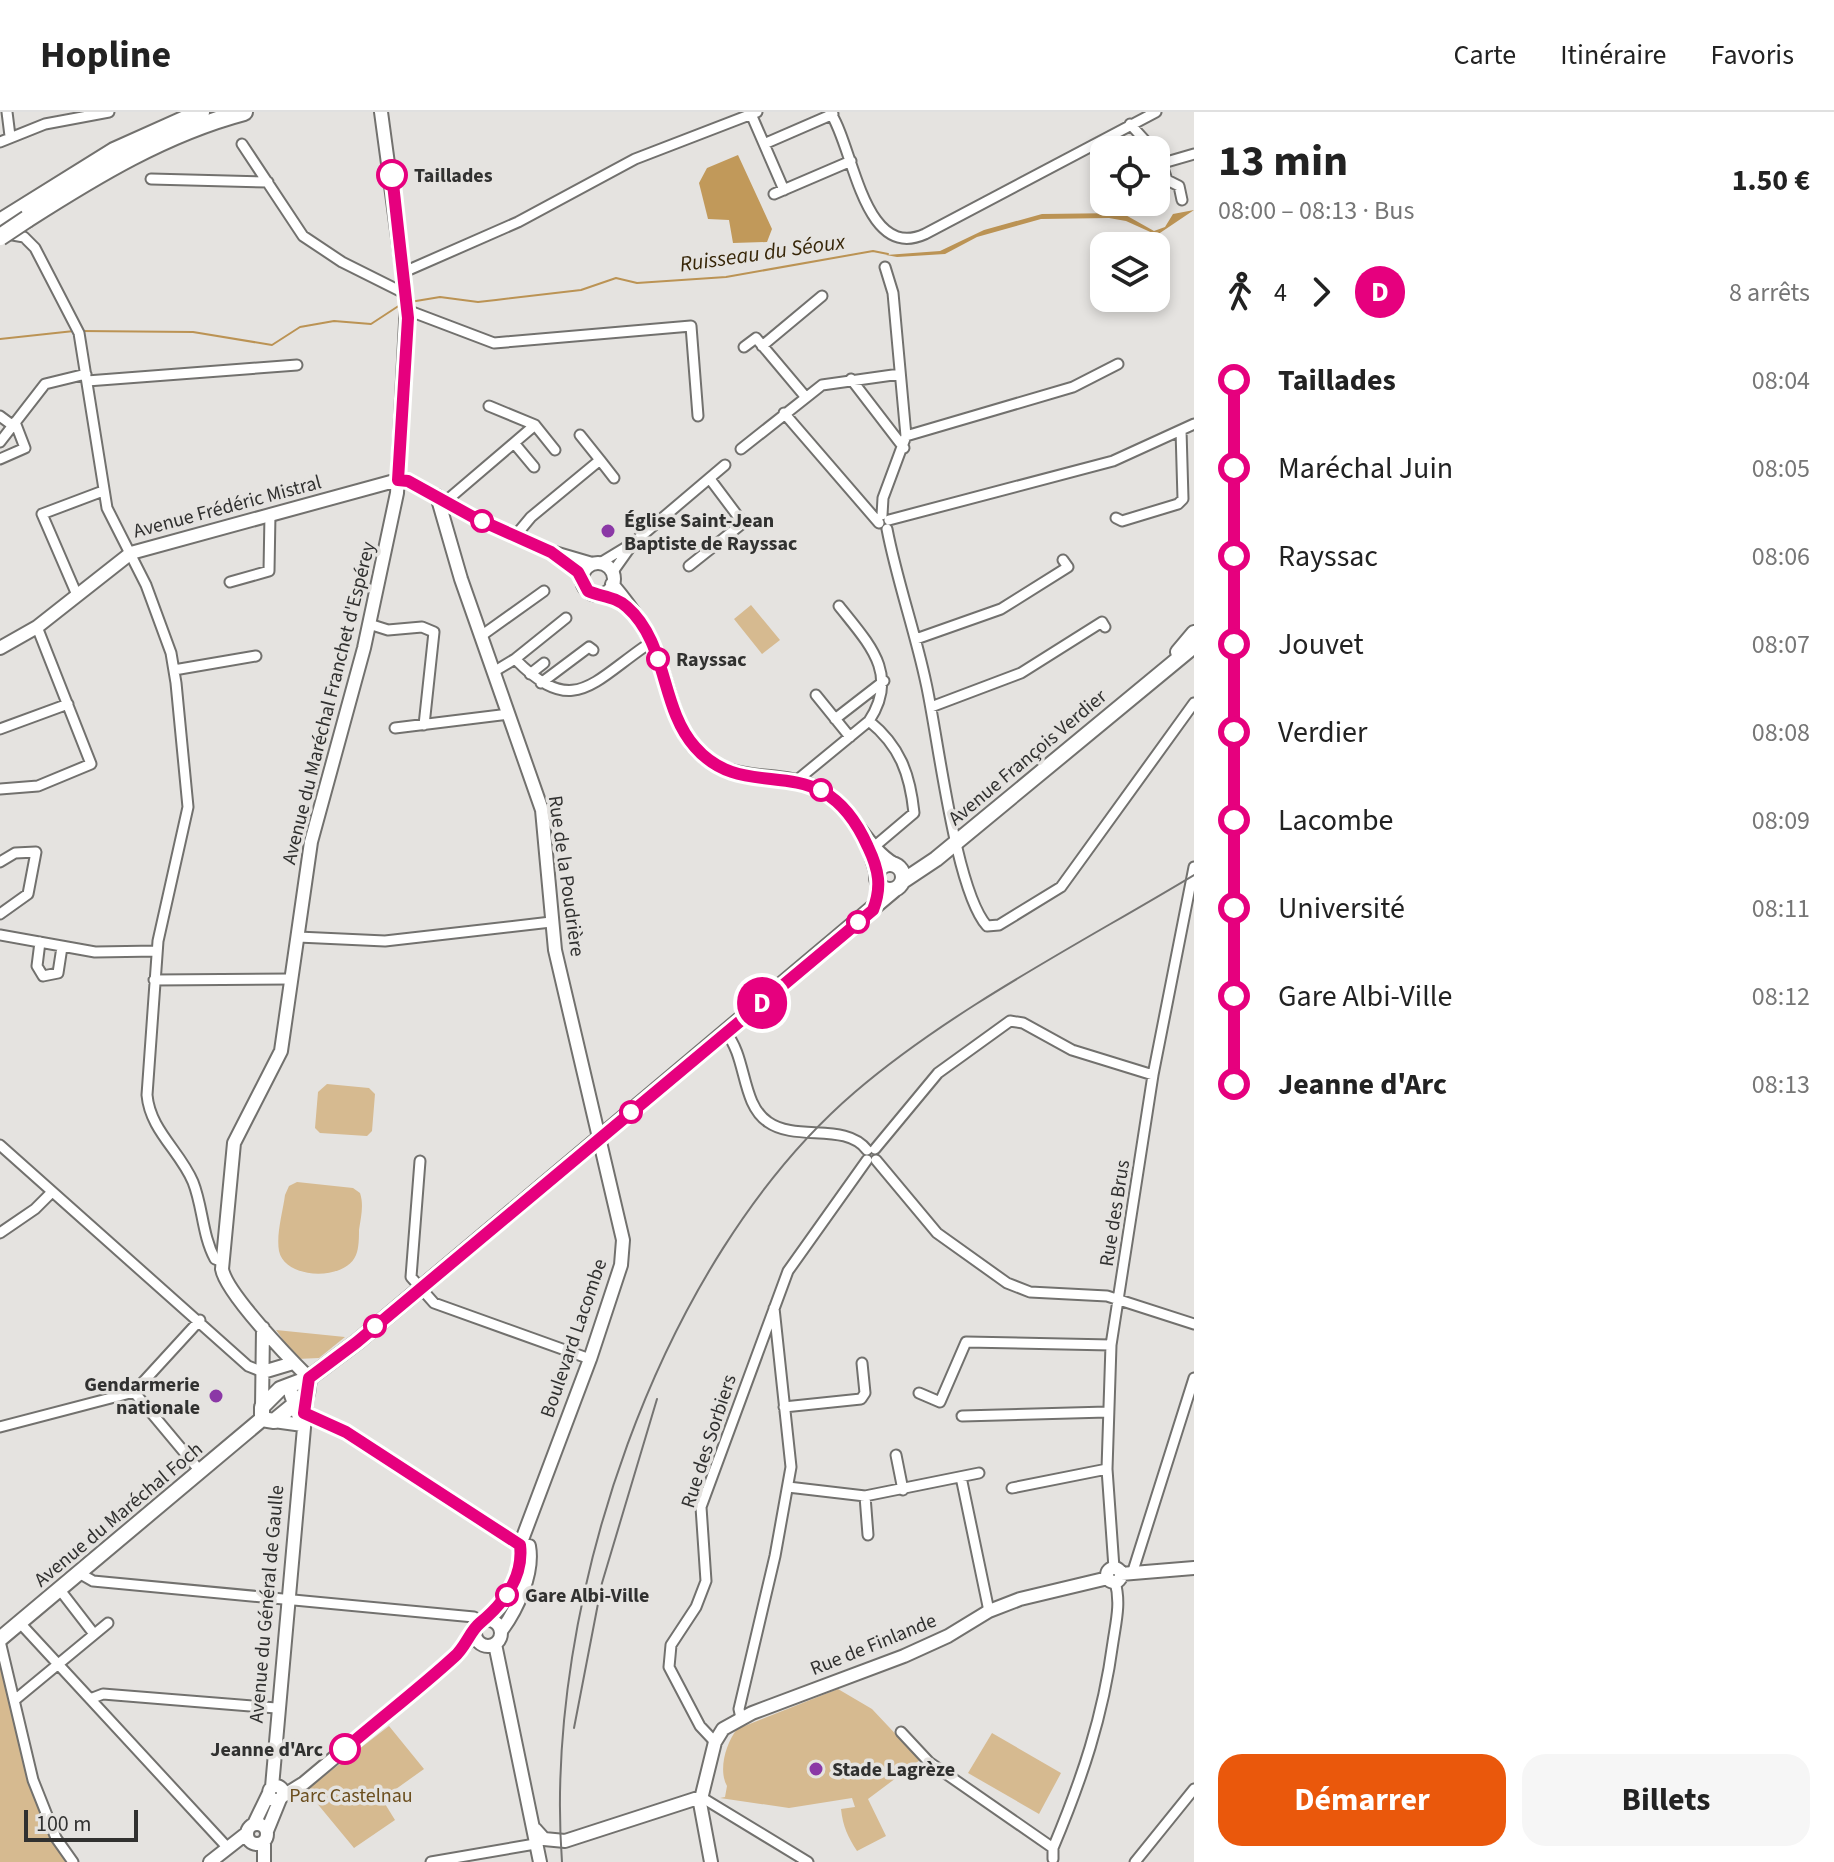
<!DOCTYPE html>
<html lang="fr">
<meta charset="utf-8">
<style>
body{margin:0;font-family:"Source Sans 3",sans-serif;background:#f6f6f6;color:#222;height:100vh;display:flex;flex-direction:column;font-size:30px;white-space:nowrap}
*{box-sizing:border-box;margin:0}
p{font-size:26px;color:#767676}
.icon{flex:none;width:44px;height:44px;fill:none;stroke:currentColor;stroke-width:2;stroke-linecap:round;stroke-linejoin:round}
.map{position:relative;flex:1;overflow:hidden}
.sheet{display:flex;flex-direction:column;background:#fff;width:640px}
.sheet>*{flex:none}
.badge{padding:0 16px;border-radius:26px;font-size:28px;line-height:52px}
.tools{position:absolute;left:1090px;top:24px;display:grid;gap:16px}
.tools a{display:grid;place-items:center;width:80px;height:80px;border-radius:16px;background:#fff;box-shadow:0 4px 12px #0003;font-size:40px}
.scale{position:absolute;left:24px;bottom:20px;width:114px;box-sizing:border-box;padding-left:8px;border:4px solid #313130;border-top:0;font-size:22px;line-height:28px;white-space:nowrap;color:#313130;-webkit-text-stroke:6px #e5e3e0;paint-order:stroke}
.map>.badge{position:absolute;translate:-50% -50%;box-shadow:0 0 0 4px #fff}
.legs{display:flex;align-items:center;gap:12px;height:88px;padding:0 24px;font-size:26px}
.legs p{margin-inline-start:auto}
.head{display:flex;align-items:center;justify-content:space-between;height:136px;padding:0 24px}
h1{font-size:44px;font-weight:700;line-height:60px}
.action{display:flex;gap:16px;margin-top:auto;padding:16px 24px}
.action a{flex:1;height:92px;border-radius:24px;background:#ea580c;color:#fff;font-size:32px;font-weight:700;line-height:92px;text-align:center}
.action a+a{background:#f6f6f6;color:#222}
ul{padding:0 24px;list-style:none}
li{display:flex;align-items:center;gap:28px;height:88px;font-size:30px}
li i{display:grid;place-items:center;width:12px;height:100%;margin:0 10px;background:currentColor}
li i::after{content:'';width:20px;height:20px;margin:-10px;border:6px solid;border-radius:50%;background:#fff}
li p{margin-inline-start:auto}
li:first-child i{background:linear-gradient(#0000 50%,currentColor 0)}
li:last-child i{background:linear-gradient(currentColor 50%,#0000 0)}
header{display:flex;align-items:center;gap:48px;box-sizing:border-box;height:112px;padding:0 40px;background:#fff;border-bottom:2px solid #e0e0e0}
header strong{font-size:38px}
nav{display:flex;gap:44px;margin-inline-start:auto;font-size:28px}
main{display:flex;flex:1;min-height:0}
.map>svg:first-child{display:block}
.green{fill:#d6ba90}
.forest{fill:#c1995a}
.water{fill:#bb9354}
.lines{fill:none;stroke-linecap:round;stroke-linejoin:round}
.stream{stroke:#bb9354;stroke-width:2}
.street-casing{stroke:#72716e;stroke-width:13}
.secondary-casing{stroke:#72716e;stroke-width:16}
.primary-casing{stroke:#72716e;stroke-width:18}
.highway-casing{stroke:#72716e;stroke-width:20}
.street{stroke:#fff;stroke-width:9}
.secondary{stroke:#fff;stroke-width:12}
.primary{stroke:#fff;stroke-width:14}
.highway{stroke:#fff;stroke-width:16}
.rail{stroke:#757472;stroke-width:2}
.highway-bridge-casing{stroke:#72716e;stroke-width:20;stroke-linecap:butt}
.highway-bridge{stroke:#fff;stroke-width:16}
.line-1-casing{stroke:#fff;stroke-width:18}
.line-1{stroke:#e6007e;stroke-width:12}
.stop-1-dot{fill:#fff;stroke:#e6007e;stroke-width:4}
.poi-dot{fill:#8b38a6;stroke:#e5e3e0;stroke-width:3}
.labels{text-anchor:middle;stroke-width:7;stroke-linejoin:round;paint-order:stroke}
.stop-label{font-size:20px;font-weight:bold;fill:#313130;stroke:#e5e3e0;text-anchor:start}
.street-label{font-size:20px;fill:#313130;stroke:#e5e3e0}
.poi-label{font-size:20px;font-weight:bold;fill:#313130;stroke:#e5e3e0;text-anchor:start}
.park-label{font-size:20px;fill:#6b4e1e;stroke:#e5e3e0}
.water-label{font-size:22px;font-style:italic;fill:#372608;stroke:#e5e3e0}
</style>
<header>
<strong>Hopline</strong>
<nav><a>Carte</a><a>Itinéraire</a><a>Favoris</a></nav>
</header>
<main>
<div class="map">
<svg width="1194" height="1750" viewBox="0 0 1194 1750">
<rect width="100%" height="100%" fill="#e5e3e0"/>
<path class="green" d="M751,493l29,35 -18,14 -28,-35z
M327,972l42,4 6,6 -3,37 -5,5 -47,-3 -5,-5 3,-36z
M297,1070l56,6 7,5c4,12 1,24 -1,37 0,7 0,18 -3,25 -10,26 -71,25 -77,-4 -3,-17 4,-40 6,-56l4,-9z
M276,1218l69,7 -26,21 -22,1z
M0,1547c17,68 26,146 68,203h-68z
M838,1577l34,20 48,51 -52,39 18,37 -29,15c-9,-14 -14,-24 -16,-42l14,-2 -3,-9 -63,10 -69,-10 5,-1 2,-11c-9,-16 -1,-43 10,-57z
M389,1614l35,43 -42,30 13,21 -41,28 -48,-58z
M992,1621l69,40 -22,41 -71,-41z"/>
<path class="forest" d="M738,43l34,74 -5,13 -34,1 -4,-23 -21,-1 -9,-36 8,-15z"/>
<path class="water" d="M1194,98l-37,25 -31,-14 -17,-3 -68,1 -64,18 -32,17 -48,3 -11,-2 54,-4 44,-21 58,-16 80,-1 32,18 11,-4 8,-13z"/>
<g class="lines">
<path class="stream" d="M410,190l30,-5 38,5 18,-2 85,-10 35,-12 21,5 89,-6 147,-26 15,3
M81,219l112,1 79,13 28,-18 34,-6 37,3 29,-19
M0,227l74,-8"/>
<defs>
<path id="street" d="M7,0l3,24
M830,0c24,35 33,150 95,122l231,-122
M751,2l33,76
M1130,12l20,22 6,1 11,33 12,6 3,14
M0,30l45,-18 64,-12
M242,32l61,92 39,26 64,32
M764,32l69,-30
M1163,51l31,-9
M151,67l117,3
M774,82l77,-33
M7,122l17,3 11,11 44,85 28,175 39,77 25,68 5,30 12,124 -30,134 -11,154c3,35 33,56 46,87 10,25 9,53 22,77l8,3
M404,160l114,-50 117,-63 122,-47
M407,198l87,33 197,-17 7,90
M762,234l60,-50
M744,235l12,-9 48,57
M851,267l53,69
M87,269l210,-16
M784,301l95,110
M0,304l12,9
M535,313l20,25
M906,324l167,-49 45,-23
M0,330l45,-58 41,-10
M514,331l20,24
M741,337l81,-64 78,-11
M0,347l25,-11 -10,-26
M600,348l14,18
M446,389l89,-76 -46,-19
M882,403l1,-17 23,-62 -13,-143 -8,-26
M1116,406l6,3 56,-17 5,-5 -2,-69
M889,408l224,-59 81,-37
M887,417c10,52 28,102 39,154 12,53 29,207 61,243l12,-1 62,-38 133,-184
M516,423l15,-18 69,-57 -20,-25
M600,451l33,-20 92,-78
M689,454l54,-43 -33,-44
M612,461l17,-24
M230,470l39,-11 1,-57
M77,483l-35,-81 61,-23
M839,494c30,38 61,68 30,115
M369,512l19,6 34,-3 12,5 -10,93
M481,524l63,-45
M916,527l85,-30 67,-42 -5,-7
M515,547l51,-41
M174,558l82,-14
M495,559l20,-12c57,58 76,25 129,-12l8,-2
M530,562l14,-11
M541,571l48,-36 4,3
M816,583l34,42
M931,595l90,-34 81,-51 3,5
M835,607l49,-38
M395,616l114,-14
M0,617l68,-25
M796,669l73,-60c31,25 41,53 45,92l-39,33
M0,677l38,-3 53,-22 -54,-137
M0,750l15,-9 21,-1 -8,42 -28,20
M0,823l95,17 62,-1
M298,825l87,4 166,-19
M40,830l-3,24 6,10 15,-3 4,-26
M154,868l138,-1
M726,921c21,24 15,71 42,89 28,20 78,0 99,28
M0,1033l248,221 15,6
M875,1037l63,-76 72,-52 13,2 49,27 81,25
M876,1048l61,73 70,50 23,9 77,4 87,28
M420,1049l-9,116 23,26 156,56
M0,1121l35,-24 17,-17
M134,1280l66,79
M919,1281l21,9 26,-60 145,3
M784,1295l77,-8 4,-6 -3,-30
M304,1301l42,19 174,113
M962,1304l145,-4
M0,1315l134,-35 66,-72
M896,1343l7,35
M961,1365l28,134
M788,1375l77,9 114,-23
M1012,1376l95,-19
M865,1384l3,39
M1114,1456l-7,-99 4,-124 42,-270 41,-208
M79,1461l14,8 381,36 7,5
M1132,1462l62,-196
M60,1478l34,44
M20,1511l207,224
M0,1529l33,139 23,58 17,24
M16,1587l92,-76
M90,1587l13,-5 173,14
M741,1606l-2,-9 36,-153 16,-89 -17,-159
M901,1620l28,30 124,86
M715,1630l-15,-16 -31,-59 2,-22 25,-38 10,-26 -5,-74 87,-236 79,-111
M701,1685l107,65
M1053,1747v-11c29,-69 50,-131 60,-206 3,-20 8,-40 2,-60
M431,1750l104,-18
M1135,1750l59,-73"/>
<path id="secondary" d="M437,384l24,83 81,231 13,140 68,290 -2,25 -31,94 -70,186c4,28 -14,54 -32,75
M582 467a16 16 0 1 1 32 0a16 16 0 1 1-32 0Z
M612,472c17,20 36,47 45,72 12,30 16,65 36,90 36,42 82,22 124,42 35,17 46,57 77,76
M0,536l37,-21 94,-74 267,-73 10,1 65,36 78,35 41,12
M869,737l8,26
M263,1260l30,-9
M309,1266c-19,-19 -83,-85 -87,-109l12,-126 47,-92 30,-209 53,-194 33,-155 10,-189 -26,-192
M262,1295l1,-79
M274,1309l29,4
M1107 1463a7 7 0 1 1 14 0a7 7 0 1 1-14 0Z
M1121,1462l73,-6
M475 1521a13 13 0 1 1 26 0a13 13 0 1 1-26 0Z
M501,1519c16,-21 33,-58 28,-85l-9,-1
M495,1532l45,218
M269 1681a7 7 0 1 1 14 0a7 7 0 1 1-14 0Z
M272,1675l35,-393
M283,1684l21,-13 153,-128 18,-23
M247 1722a10 10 0 1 1 20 0a10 10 0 1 1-20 0Z
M254,1712l15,-31
M535,1717l9,10 21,2 136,-44
M267,1719l13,-32
M264,1730v20
M210,1750l37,-29
M711,1750l-11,-59 15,-61 8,-13 29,-16 152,-57 44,-20 41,-25 31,-12 88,-21"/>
<path id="primary" d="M1178,540l16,-19
M877 765a13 13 0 1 1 26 0a13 13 0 1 1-26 0Z
M903,769l33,-22 258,-213
M292,1283l11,30
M262,1307v-12l18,-18 29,-11 48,-36 537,-452
M262,1307l12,2 33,-27 2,-16
M0,1527l262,-220"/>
<path id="highway" d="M27,107c69,-44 138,-86 217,-107
M0,110l114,-71 87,-39"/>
</defs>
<use href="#street" class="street-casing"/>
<use href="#secondary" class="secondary-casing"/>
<use href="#primary" class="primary-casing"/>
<use href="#highway" class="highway-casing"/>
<use href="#street" class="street"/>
<use href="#secondary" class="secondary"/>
<use href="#primary" class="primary"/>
<use href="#highway" class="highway"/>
<path class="rail" d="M574,1616l28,-145 55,-184
M562,1750c-19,-256 96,-601 293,-770 98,-84 228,-150 339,-217"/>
<defs>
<path id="highway-bridge" d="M0,125l27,-18"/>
</defs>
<use href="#highway-bridge" class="highway-bridge-casing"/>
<use href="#highway-bridge" class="highway-bridge"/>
</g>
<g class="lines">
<defs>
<path id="line-1" d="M345,1637c36,-31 74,-60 109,-92 11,-9 16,-26 26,-34 23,-19 44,-46 40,-78l-174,-113 -42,-19 5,-35 48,-36 516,-432c9,-23 6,-40 -5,-63 -47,-106 -119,-38 -173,-100 -35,-39 -27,-104 -68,-140 -12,-11 -26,-10 -39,-16l-10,-19 -27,-20 -78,-35 -65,-36 -10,-1 10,-162 -16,-143"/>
</defs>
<use href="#line-1" class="line-1-casing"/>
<use href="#line-1" class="line-1"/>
</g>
<g class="stop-1-dot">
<circle cx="392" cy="63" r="14"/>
<circle cx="482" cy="409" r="10"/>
<circle cx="658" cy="547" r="10"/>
<circle cx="821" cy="678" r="10"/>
<circle cx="858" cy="810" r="10"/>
<circle cx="631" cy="1000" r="10"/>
<circle cx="375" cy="1214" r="10"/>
<circle cx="507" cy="1483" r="10"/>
<circle cx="345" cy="1637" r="14"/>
</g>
<g class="poi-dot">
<circle cx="608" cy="419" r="8"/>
<circle cx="216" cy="1284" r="8"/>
<circle cx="816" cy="1657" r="8"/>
</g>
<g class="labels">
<g class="stop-label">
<text x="414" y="70">Taillades</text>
<text x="676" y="554">Rayssac</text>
<text x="525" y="1490">Gare Albi-Ville</text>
<text x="323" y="1644" text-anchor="end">Jeanne d'Arc</text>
</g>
<g class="street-label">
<text transform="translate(227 394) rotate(-15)" y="7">Avenue Frédéric Mistral</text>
<text transform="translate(328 591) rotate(-76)" y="7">Avenue du Maréchal Franchet d'Espérey</text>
<text transform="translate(1027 645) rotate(-40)" y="7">Avenue François Verdier</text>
<text transform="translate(567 764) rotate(82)" y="7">Rue de la Poudrière</text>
<text transform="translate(1114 1101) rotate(-81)" y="7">Rue des Brus</text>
<text transform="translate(573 1226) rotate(-71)" y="7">Boulevard Lacombe</text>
<text transform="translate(708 1329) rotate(-72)" y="7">Rue des Sorbiers</text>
<text transform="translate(118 1402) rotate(-40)" y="7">Avenue du Maréchal Foch</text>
<text transform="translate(266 1492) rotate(-85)" y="7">Avenue du Général de Gaulle</text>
<text transform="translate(873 1532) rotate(-22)" y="7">Rue de Finlande</text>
</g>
<g class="poi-label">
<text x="624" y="415">Église Saint-Jean<tspan x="624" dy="23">Baptiste de Rayssac</tspan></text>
<text x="200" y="1279" text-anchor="end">Gendarmerie<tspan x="200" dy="23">nationale</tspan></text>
<text x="832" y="1664">Stade Lagrèze</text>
</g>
<g class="park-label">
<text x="351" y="1690">Parc Castelnau</text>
</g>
<g class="water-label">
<text transform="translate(762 140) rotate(-8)" y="8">Ruisseau du Séoux</text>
</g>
</g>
</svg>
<div class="tools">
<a><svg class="icon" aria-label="locate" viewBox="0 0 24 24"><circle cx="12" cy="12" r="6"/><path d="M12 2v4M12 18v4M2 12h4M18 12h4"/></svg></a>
<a><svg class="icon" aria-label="layers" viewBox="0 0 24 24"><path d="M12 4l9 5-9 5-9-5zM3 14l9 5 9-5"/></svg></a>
</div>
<div class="scale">100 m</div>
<b class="badge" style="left:762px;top:891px;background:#e6007e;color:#fff">D</b>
</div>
<section class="sheet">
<div class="head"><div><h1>13 min</h1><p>08:00 – 08:13 · Bus</p></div><b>1.50 €</b></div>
<div class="legs"><svg class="icon" aria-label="walk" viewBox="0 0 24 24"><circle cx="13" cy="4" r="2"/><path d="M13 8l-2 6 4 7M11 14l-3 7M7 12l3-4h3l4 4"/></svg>4<svg class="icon" aria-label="forward" viewBox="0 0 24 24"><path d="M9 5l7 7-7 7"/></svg><b class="badge" style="background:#e6007e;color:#fff">D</b><p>8 arrêts</p></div>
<ul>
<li><i style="color:#e6007e"></i><b>Taillades</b><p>08:04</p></li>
<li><i style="color:#e6007e"></i><span>Maréchal Juin</span><p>08:05</p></li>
<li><i style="color:#e6007e"></i><span>Rayssac</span><p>08:06</p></li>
<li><i style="color:#e6007e"></i><span>Jouvet</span><p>08:07</p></li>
<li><i style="color:#e6007e"></i><span>Verdier</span><p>08:08</p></li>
<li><i style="color:#e6007e"></i><span>Lacombe</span><p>08:09</p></li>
<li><i style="color:#e6007e"></i><span>Université</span><p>08:11</p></li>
<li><i style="color:#e6007e"></i><span>Gare Albi-Ville</span><p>08:12</p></li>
<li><i style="color:#e6007e"></i><b>Jeanne d'Arc</b><p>08:13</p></li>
</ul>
<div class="action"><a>Démarrer</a><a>Billets</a></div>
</section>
</main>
